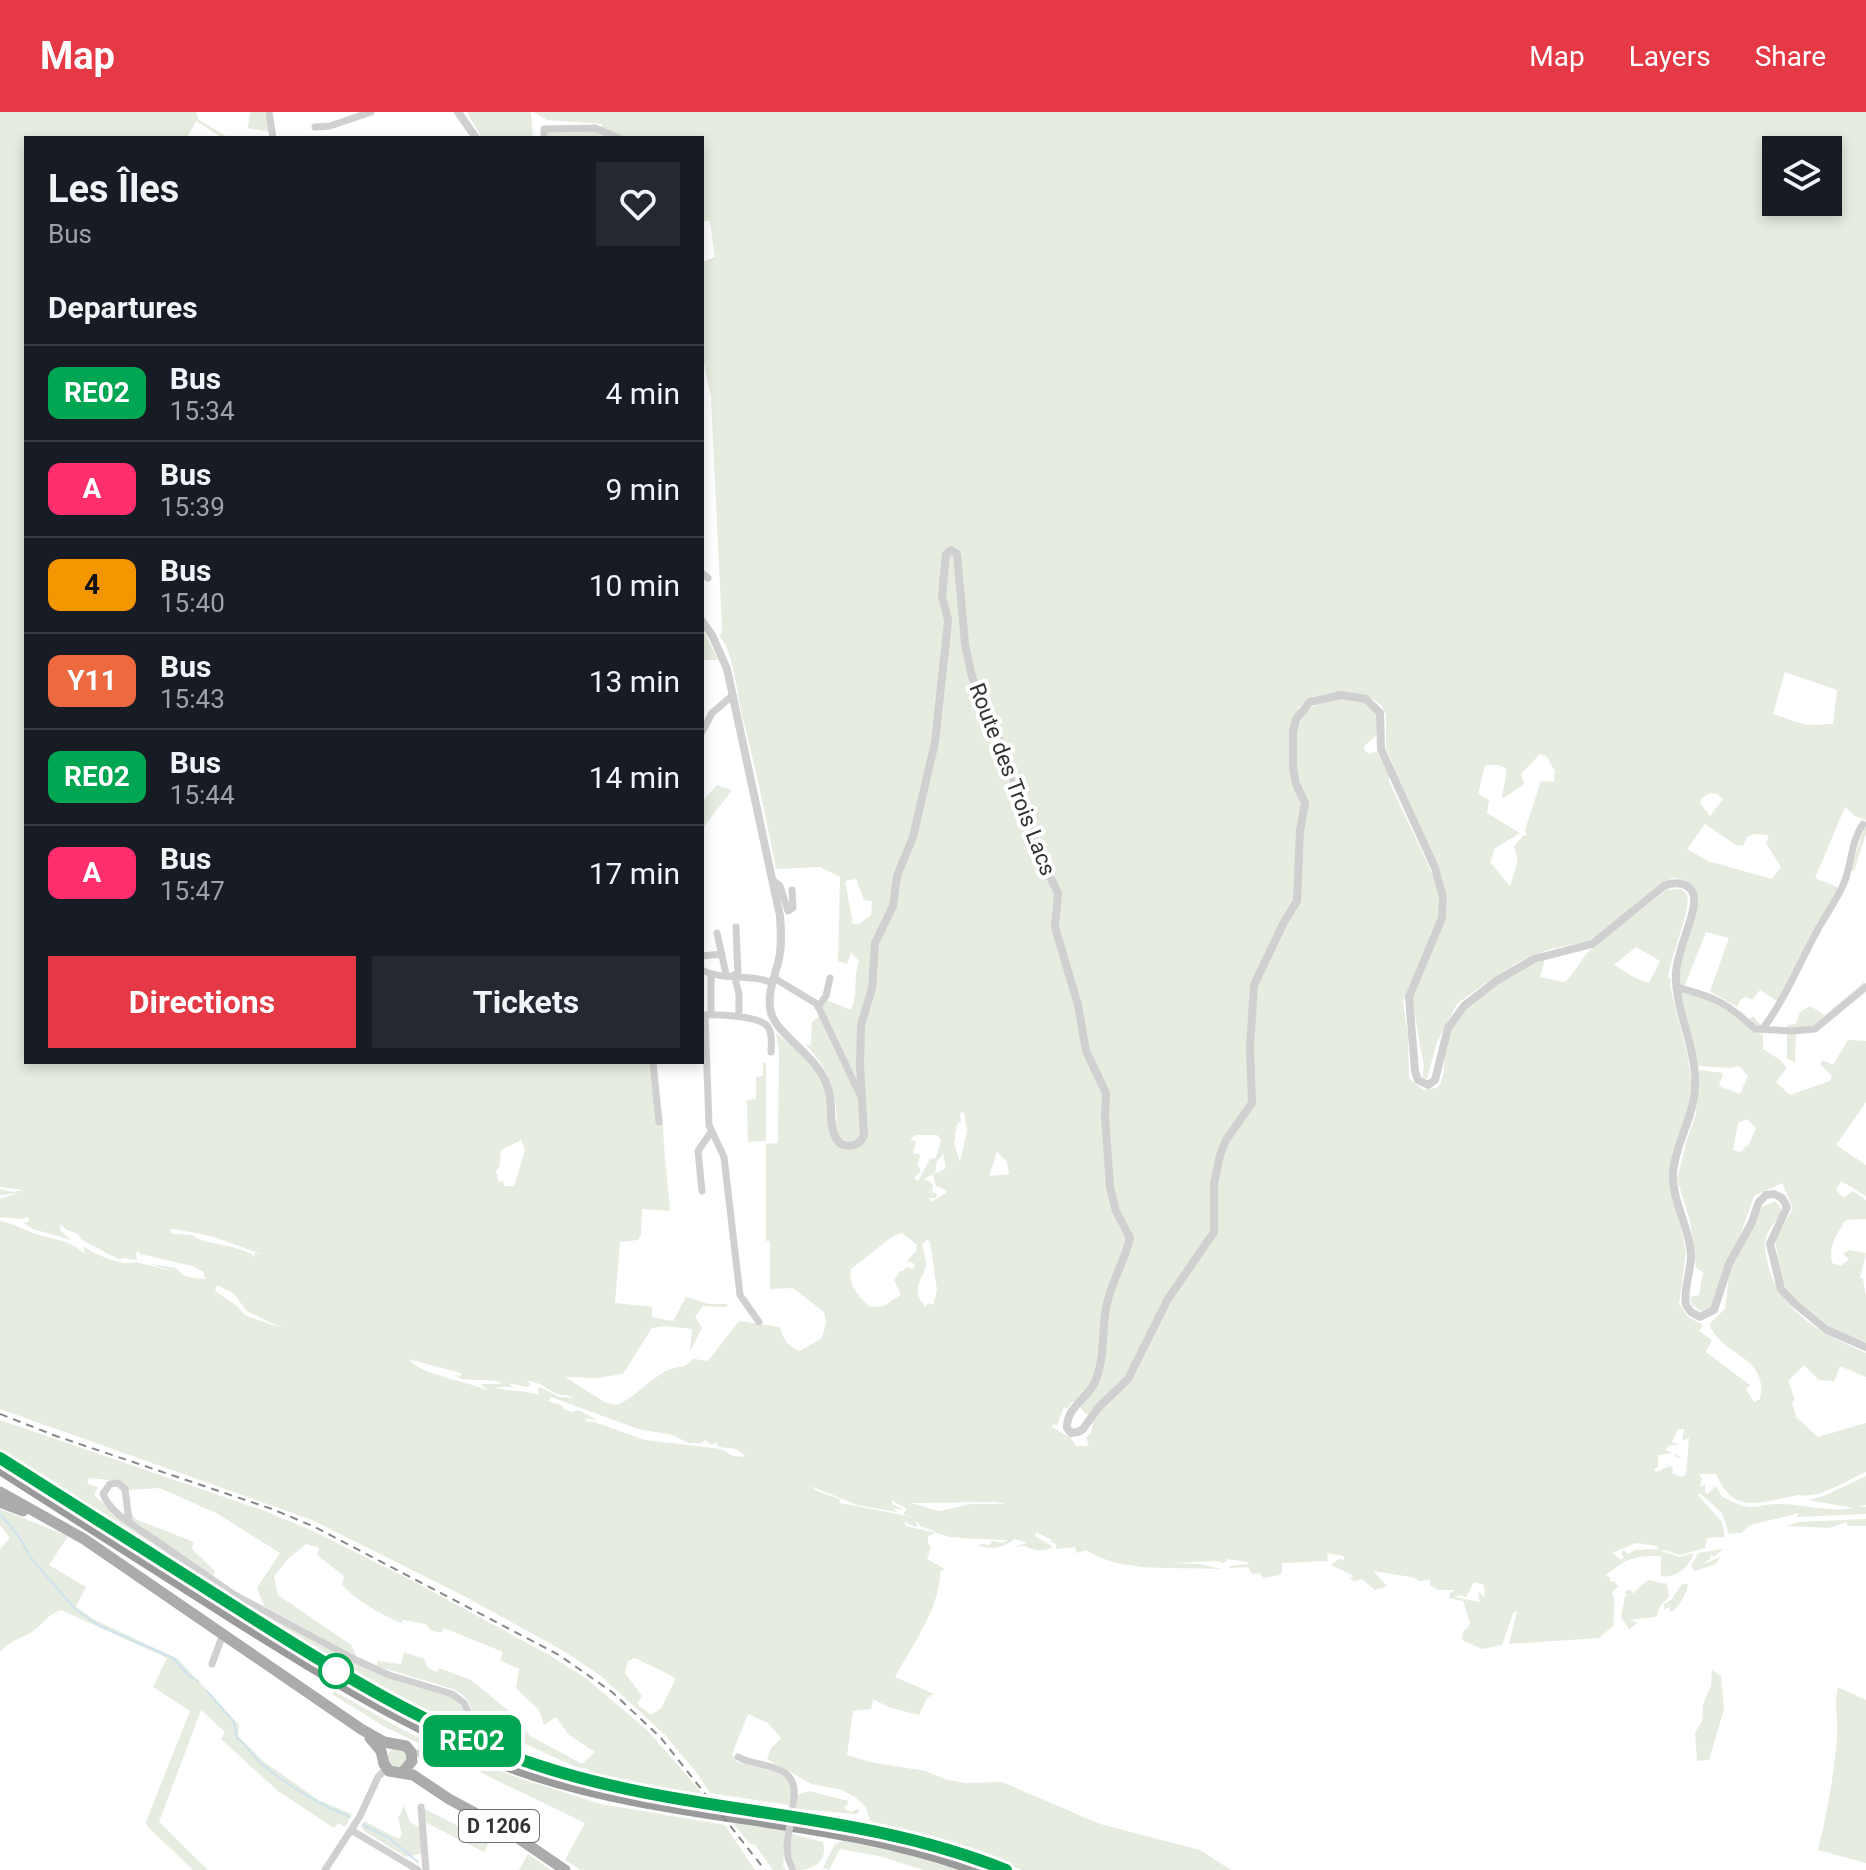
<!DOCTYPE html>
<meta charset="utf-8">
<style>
body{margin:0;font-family:Roboto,sans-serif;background:#242831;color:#f1f3f6;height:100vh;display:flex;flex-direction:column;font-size:30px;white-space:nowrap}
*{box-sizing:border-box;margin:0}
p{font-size:26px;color:#9ea1a6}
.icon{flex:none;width:44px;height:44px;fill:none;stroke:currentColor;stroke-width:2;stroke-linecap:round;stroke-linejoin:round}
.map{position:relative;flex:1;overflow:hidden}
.side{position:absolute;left:24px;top:24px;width:680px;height:928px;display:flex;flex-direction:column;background:#171b24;border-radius:0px;box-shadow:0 4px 12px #0003}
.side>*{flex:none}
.badge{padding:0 16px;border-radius:12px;font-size:28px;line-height:52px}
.buttons{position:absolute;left:1762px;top:24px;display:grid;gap:16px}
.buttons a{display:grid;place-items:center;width:80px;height:80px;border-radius:0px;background:#171b24;box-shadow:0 4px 12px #0003;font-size:40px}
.map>.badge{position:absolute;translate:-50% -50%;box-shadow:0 0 0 4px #fff}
h2{padding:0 24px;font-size:30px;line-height:72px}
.round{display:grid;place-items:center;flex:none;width:84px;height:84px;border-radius:0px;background:#242831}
.summary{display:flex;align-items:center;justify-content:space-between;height:136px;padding:0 24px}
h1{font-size:38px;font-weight:700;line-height:60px}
.action{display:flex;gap:16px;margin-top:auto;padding:16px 24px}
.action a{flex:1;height:92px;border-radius:0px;background:#e63946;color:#fff;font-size:32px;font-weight:700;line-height:92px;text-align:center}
.action a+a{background:#242831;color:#f1f3f6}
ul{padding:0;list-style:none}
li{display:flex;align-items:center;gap:24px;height:96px;padding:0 24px;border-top:2px solid #363941}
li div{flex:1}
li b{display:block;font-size:30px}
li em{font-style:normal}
li .badge{min-width:88px;font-weight:700;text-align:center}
header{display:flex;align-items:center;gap:48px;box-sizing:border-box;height:112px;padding:0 40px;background:#e63946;color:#fff}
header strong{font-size:38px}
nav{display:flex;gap:44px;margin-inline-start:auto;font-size:28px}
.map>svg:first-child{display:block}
.green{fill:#e6ecdf;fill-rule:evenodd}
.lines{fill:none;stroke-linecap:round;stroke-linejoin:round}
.stream{stroke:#cfe2ee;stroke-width:2}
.minor{stroke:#d0d0d0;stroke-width:7}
.tertiary{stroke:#d0d0d0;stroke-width:8}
.primary{stroke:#ababab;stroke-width:11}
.motorway{stroke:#9a9a9a;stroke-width:12}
.rail{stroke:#888;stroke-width:2;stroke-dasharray:8 6;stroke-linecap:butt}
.minor-bridge{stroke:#d0d0d0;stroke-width:7}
.line-casing{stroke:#fff;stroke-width:18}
.line{stroke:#00a651;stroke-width:12}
.stop-dot{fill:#fff;stroke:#00a651;stroke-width:4}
.labels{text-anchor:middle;stroke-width:8;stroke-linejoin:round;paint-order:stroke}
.shield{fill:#fff;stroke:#707070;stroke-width:2}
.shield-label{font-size:20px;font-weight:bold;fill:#333}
.street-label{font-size:22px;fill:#333;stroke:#fff}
</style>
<header>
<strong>Map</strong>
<nav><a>Map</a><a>Layers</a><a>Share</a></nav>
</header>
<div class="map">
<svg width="1866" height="1758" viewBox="0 0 1866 1758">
<rect width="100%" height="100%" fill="#fff"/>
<path class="green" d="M0,0h196l3,8 30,18h-6l-27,-17 -9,17h-161v924h624l6,58 7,-1c0,32 5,61 7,92l-28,-2 -1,25 -3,6 -18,2 -5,61 37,4v10l21,4 13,-24 22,7h20l-2,3 -23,-1 -8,11 7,11 -12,24 2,-23 -27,-3 -13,2 -29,46 -27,4 -31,-1 41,26 11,2c24,-10 42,-39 66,-38l11,-8 14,2 31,-40 41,6c2,11 8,20 20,24l22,-13 4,-15 -2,-11 -31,-24 -23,1v-48h-4v-97l12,-1 1,-90 -3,-20 23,19 2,-1 20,26 16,46c-1,-33 -9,-55 -32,-79l6,1 1,-23 10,-8v-7l5,-7 24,10c7,-15 2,-32 8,-49l-8,-9 -4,12 -9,-3 2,-84 -20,-10 -44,2c-10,-52 -21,-103 -34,-154 -5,-21 -8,-62 -22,-78l2,-9 -11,-230 -9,-45v-91l13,-5 -5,-36h-8v-83h-154v-6l53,-1 1,-7 -55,-4 -14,-8h1333v722l-12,37 -3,-1 15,-50 -11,-4 -10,-9 -30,71 25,10 -57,109 -22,30 -7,-2 -5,-6 4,-3 8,9 16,-24 -17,-11 -8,10 -6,-3 -5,2 -4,8 -27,-16 19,-53 -23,-6 -22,55 -5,-1v-19l20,-66c-3,-13 -13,-24 -27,-23l-85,64 -37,7 -29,12 -37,23 -27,20 -20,38 -10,37 -5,-1 2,-11 -12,-69 34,-80 1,-20 -5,-20 -56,-130v-33l-5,-10 -11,-8 -26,-5 -30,4 -16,12 4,6c15,-13 58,-25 72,-3 5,7 3,17 2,25l-11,9 -1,5 5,4 8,-3 13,26 -2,2 48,103 4,16 -1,19 -36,85 5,34 1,42 14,12 13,-2 5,-5c6,-17 1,-37 10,-54 15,-30 65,-58 94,-70l-5,18 24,5c11,-7 16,-23 27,-33 24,-21 51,-39 75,-59l15,-1 6,5c4,18 -16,60 -19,84l3,1 -1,7 17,67 4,27 -2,29 -20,62 17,82 -7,51 9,13 15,8 -4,6 13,9 -6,12 44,33 -4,4 8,13 6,-3c9,-44 -37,-41 -51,-75l16,-15 4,-33 5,-12 28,-57 13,-6 5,5 1,6c-4,9 -14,17 -15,27 -2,8 0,17 2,25 11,48 56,71 98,89v24l-26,-11 -6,15 -15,-1 -15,-15 -16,16 7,19 -3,2 4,15 22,20 48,-14v49c-20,8 -46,27 -67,23 -36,6 -65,22 -83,-21h-17l3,5 -2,8 5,-2v7l3,2 8,-8 6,11c10,4 19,10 29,10 8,0 17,-3 24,-3 27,-1 50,9 79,4l-46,-8 16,-4 42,-20v29l-8,2h8v7l-69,3 2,-4 -49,12 -9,8 -12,1 -7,-21 -22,-20 -2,2 24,27 3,15 -18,1 -2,10 -25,7 -15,-5 -4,1 19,6 14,-4c-4,14 -19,26 -33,23v-20c-30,-1 -36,4 -56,20l5,1v4l5,1 3,5 -6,5c5,10 0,21 2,33l-15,13 -90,6 8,-33 -4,2 -11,32 -20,4 -20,-9 1,-9 5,-3 2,-6 -7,-21 -14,-3 1,-5 5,-3h-17l-8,-5v-5l-10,1 -9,-4 -38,-6 14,15 -12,4 -13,-11 -9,2 -4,-4 4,1 -1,-3 -21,-10 8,-6 5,1v-4l-17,-3 1,8 -46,2v9l-2,3 -16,3 -5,-5 -7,1 -4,-7 -19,1v-2l20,-2 -1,-2 -21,-3 -1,3 -6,1 1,-2 -50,2 29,1 21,5c-42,-2 -102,4 -135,-19l-9,3 -2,-6 -19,2v-5l-6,-3 2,-1 -16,-8 -1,4 17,10v2c-9,3 -19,3 -27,-2l-11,1 13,-4 -13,-4c-10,9 -21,11 -35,7l2,-2 -19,-3 27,4 4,-4 9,2 6,-3c-19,-1 -38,-1 -58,-3 -10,-2 -20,-8 -30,-11l-4,-6 1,6 -2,1 -11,-6 2,5 30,7 -8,3v8l3,3 -4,12 18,10 -5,3c0,36 -28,74 -45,105l39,17 -7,4 -8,17 -28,-7 -18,-9 -2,10 -18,2 -6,44 23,7 55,9 23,9 17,3 37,-1 98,42 100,26 31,20h-209l-74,-27 -78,-21 -4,-15 -11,-10 -13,-7 -30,-6 -45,-25 4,-11 10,-10 -13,-15 -20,-9 -16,40 5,8 41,11 10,7 3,13 -2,12 -79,-12 -14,-21 -31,-37 -64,-59 -39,-26 -98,-54 -152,-76 -312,-111v-188c13,2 28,11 39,14 17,5 33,6 46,19l-2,-8c10,8 41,21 53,16l39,10 -25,-8 26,4c9,11 16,10 31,11l-3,-3v-4l-12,-6 -52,-12 -2,-3 -2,2 1,7 -14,-2 -3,2 -38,-20 -4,-6 -11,-4 -7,-6v6l11,10 -38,-11 -10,-7h6l-1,-5 -6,2 -22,-2v-18l18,-6 -18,2v-6l13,3 11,-2 -24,-3zM1776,38h52v52h-52zM1785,560l52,18 -4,34 -27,1 -33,-11zM1540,642l6,2 9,15 -1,11 -13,-1 -16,49 2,5 -4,1 -9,10 4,14 -8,26 -20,-24 5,-14 25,-15 -33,-20 2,-13 -11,-6 7,-29h14l8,4 -5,29h2l20,-14 -3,-10zM1710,681l7,1 6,5 -13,17 -10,-13 2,-5zM1705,712l31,21 7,1 4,-9 6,-3 16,1 -3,8 15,24 -9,12 -64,-18 -21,-12zM856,767l8,21 8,1 -1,14 -12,9h-6l-8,-43zM1636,835l24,14 -11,22 -14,-5 -21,-13zM964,1000l3,19 -7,31 -6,-18 3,-20 4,-2 -1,-9zM915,1023h22l4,6 -5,17 -6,1 -12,22 -4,-3 7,-7 -4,-7 3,-7 -1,-3h-6l3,-13 -6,-1zM521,1028l4,10 -11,36h-10l-1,-5 -5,1 -2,-12 3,-2 2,-18zM997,1040l10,10 2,12 -20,2zM943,1042l3,14 -13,7 3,11 10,4v3l-15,9 -2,-4h7l1,-4 -5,-2 1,-8 -9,-5 11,-6 2,-12zM173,1117l38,7 50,18 -7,-1 1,4c-16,-14 -52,-11 -62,-22l-21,-1 -2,-4zM902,1121l15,12 -1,6 -9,10 8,3 -1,5 -7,-2 -4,4h-3l-6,9 7,15 -18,11 -13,1c-11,-10 -23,-23 -19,-38l42,-33zM927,1128l3,2 7,48 -4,15 -5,-2 -2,4c-18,-18 -2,-28 0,-43 0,-6 -3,-14 -4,-20zM217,1173l16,8 14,18 35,17 -36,-12 -10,-11 -21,-14zM408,1247l53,14v3l-7,-1 8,4 36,2 3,3h-20l7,7c-22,-11 -65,-15 -80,-32zM526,1269c15,1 17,6 29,12 8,4 12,0 19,5l-15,-1 -19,-10 -3,3 3,5c-16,-5 -29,-3 -46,-8h19l-5,-4 19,4 4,-3zM551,1285l87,32 35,6 15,8h13l4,-3 7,5 4,-3 2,5 18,2 9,6 -1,2 -11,-1 -12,-7 -76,-9 -51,-18h-6l-3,-4 13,2 -20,-10 -5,2 -10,-3v-3l-15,-5zM1073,1289l20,19 -2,13 -5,4 3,9h-13l-5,-8 -19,-11 1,-3 4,1 7,-17 3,1zM1678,1317h6l-2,12 7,-3 -3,37 -5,2 -9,-4 1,-5 -3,-2 -14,6 -2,-3 4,-2v-12l14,-2 5,5 4,-1 -16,-7 5,-5h10l-8,-3zM811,1374l46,19 40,7 -4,-3h11l-11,-4 -2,-5 16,9 -4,5 10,3 -73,-14 -1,-4 -22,-8zM995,1390l11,2h-35l-32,7 -28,-8zM1636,1431l21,3 1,3 -23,1 -7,4 -4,-4 -3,2 3,6 -4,1 -8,-6zM1474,1470l10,3 1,12 -7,-5 2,10 -26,-5 6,-2 6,2zM635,1546l41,20 -15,30 -10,7 -14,-11 5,-8 -17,-23 3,-12z
M250,0h15l5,20 -22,-4z
M467,0h64l2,26h-51z
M702,516l16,32h-16z
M717,673l15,5 -30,39v-27z
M1864,870l2,3 -54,42 -16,2 -1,33 -8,-3v-34l9,-1 4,-12 10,-6 15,9z
M1680,879c17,5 40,9 54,21 12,11 11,16 29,23v14l17,11 7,8 -11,14 14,13 40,-14 2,-5 -12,-12 3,-4 10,5 15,-25 18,1v61l-30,43 30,20v31l-25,-15 -5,9 8,8 9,-7 13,9v19l-20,1c-9,13 -18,27 -14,43l9,3 8,-7 -6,-5 6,-4 17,3 -6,25 3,1 3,18v45l-33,-13 -39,-31 -12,-16 -7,-42 18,-32 -11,-25 -28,13 -13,37 -17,34 -11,39 -11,6 -10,-7 -2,-8 9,-2 4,-23 -7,-4 -6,-47 -13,-42 10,-39 9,-26 3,-44 24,3 -4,13 21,8 8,-18 -9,-10 -8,2 -33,-2zM1747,1007l9,9 -7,16 -9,8 -7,-2 5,-27z
M763,951h3v78l-18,1 -1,-42 9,-1v-22l7,-1z
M0,1308l265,91 48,20 100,50 136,74 38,24 61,52 56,64 -60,-9 -56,-14v-3l-12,-2 -102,-46c-2,-17 -7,-25 -21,-32l-76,-23v-5l24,3 3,-12 20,7 4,9 9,4 2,-4 32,12 44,36 15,20 52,28 13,-12 -26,-17 -13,-18 -12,8 -5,-15 -23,-22 3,-19 -19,-9 3,-8 -59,-24 -3,5 -11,-3 -4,-6 -23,-4 -2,3c-23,-10 -42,-21 -59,-38l2,-9 -27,-21 2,-7 -13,-4 -17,14 -15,18 4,19 73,50 5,11 -92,-50 -7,-18 23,-35 -62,-39 -58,-26 -31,2 -11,-9 -29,-3 -2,6 11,3 -4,8 39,35 77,51 138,79 55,23 48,14 12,11 1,9 -2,13 -54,-26 -83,-47 1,-3 -63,-36 -263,-167z
M0,1397l68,27 -19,29 37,22 -10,20 17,12 85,40 61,66 -1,11 25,25 57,40 32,13 -7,13 -7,-4 -4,5 -56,-37 -57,-52 4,-7 -24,-22 -42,112 49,48h-15l-45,-43 -2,-5 44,-111 -37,-24 14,-29 -106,-48c-14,4 -20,18 -33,24 -13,6 -16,7 -28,17v-102l10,-11 -10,-13z
M129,1401h3l3,6 59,23 -2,7 23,22 -2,5 -70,-47 -10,-8z
M1866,1407v7h-18l-2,-4 -17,6 -43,-2 12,-4z
M1724,1437l-11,8 -2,-3 -1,5 -8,6 18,-8 -4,7 -21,7 -4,-5 7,-13z
M1648,1468l19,4 2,13 -9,9 -4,11 -26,3 8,3 -9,6 -8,-12 4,-21h2l-2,-5 5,-1 5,4v-3z
M1682,1472h6c-1,8 -9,25 -18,28v-5l-6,2v-5l7,-4z
M1712,1558l9,6 3,33 -15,51 -12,1 -2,-29 7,-10 1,-18 8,-18z
M1838,1575l28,13v163l-48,-13c9,-37 16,-75 19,-113 2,-20 -4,-29 1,-50z
M334,1579l71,40 46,22 -3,4 -61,-29 -55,-34z
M387 1646a10 10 0 1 1 20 0a10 10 0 1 1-20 0Z
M460,1643l59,23 82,26 124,21 30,45h-174l-16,-10 20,-37 -128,-62z
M809,1679l40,10 -5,7 7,4 7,-3 1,2 -2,3 -61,-5 1,-14z
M404,1694l6,16 10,6 3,25 -17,4 -42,-26 -3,-5 3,-5 35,18 3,-5 -4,-16z
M425,1697l64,33 -5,10 -59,-30z
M733,1711l53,8 -3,34 3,5h-13l-18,-25 -5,-1z
M792,1722l31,8c5,18 -8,28 -26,28l-8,-19z
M843,1729l59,12 57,17h-35l-45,-14 -39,-7 -11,21 -6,-2 12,-24z
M528,1742l23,16h-32z"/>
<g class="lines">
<path class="stream" d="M0,1402l18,21 13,23 43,50 24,17 75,33 16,18 9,5
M207,1579l27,31 3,16c11,8 16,19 26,27 27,22 55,39 87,52
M363,1713l26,13 29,24"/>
<path class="minor" d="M269,0l4,26
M315,15l15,-1 41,-14
M544,26v-9l51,-1 24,10
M702,461l6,5
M702,620l10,-19 21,-18
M774,769l6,5 8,25 5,-3 -1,-18
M736,815l2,48
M717,821l9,41
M702,844l20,-2
M702,858c21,11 48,3 70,13
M711,863v39
M734,863l5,19v22
M774,866l43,26 44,93
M1676,875c38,10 50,15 79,42l37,2 23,-2 51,-42
M818,895l8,-11 4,-18
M1763,917c23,-32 35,-63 54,-98 9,-17 20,-31 27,-48 8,-20 7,-42 19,-59
M653,950l6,60
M702,1079l-4,-40 13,-19
M759,1210l-19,-27 -16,-138 -15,-32 -4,-110c13,-1 56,1 63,12 5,7 3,17 3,25
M129,1409l-4,-32 -7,-6 -8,1 -7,10c7,19 33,33 49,44l81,56 125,67 31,14 63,19 12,9 4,9 -3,18
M212,1552l11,-30
M412,1642l15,-2 19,10 10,-10
M738,1645c21,12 59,4 56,40
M421,1695l5,63
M351,1718l67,40
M787,1733l1,13 5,12
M325,1758l35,-54 18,-39 9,-9"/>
<path class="tertiary" d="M458,0l18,26
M702,509l10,14 15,34 53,247c1,15 2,29 -1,43 -4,17 -11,32 -9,49 3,28 50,45 59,84 5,17 -3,39 12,52 10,4 19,1 23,-9l-4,-70 1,-40 11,-37 3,-45 18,-37 4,-30 16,-39 22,-95 12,-111 1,-11 -6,-24 4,-42 5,-4 6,4 8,90 7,33 29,67 38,110 19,39 -3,34 23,78 8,46 20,42 -1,24 5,70 6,24 14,27c-5,22 -18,43 -23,65 -6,26 -1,53 -12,79 -8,17 -29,26 -28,46l4,5 7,-1 5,-3 15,-21 30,-29 40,-80 46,-67v-48l6,-29 6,-15 26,-37 -2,-56 4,-62 29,-61 14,-23 3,-70 5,-28 -9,-19 -3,-15v-37l3,-13 14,-17 31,-7 25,4 14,14 1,36 54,119 8,29 -1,21 -33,79 6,74 3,9 10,5 7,-5 13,-52 16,-22 32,-25 38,-22 58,-15 72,-58c11,-5 26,-4 30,10 3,17 -18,56 -18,78 -1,35 18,68 19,103 2,38 -19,62 -22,95 -2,28 17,55 18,84 0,16 -8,33 -5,49l5,7 9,5 14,-7 15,-46 22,-40 8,-22 7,-7 8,-1 8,4 5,9 -17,37 11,45 13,14 33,27 39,17"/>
<path class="primary" d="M0,1380l84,47 277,190 23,13 22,4 5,6 1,9 -9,11
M0,1390l23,9
M370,1626l11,13 3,13 5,7 24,4 36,24 59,32 57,39"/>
<path class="motorway" d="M0,1346c80,51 160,102 240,152 96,61 191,121 300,156 152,50 316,43 466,104
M0,1357c80,51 160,102 240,153 94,59 188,118 294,153 145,47 300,42 443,95"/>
<path class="rail" d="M0,1302l56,22 216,73 43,18 244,128 53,37 49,46 104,132"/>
<path class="minor-bridge" d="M787,1733l7,-48"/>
</g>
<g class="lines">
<defs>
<path id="line" d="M0,1346c80,51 160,102 240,152 96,61 191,121 300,156 152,50 316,43 466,104"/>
</defs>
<use href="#line" class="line-casing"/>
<use href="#line" class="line"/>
</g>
<circle class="stop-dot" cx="336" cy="1559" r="16"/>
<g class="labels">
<rect class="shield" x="459" y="1698" width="80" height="32" rx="6"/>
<g class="shield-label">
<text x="499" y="1721">D 1206</text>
</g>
<g class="street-label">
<text transform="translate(1013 667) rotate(69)" y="8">Route des Trois Lacs</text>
</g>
</g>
</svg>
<div class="buttons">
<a><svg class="icon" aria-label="layers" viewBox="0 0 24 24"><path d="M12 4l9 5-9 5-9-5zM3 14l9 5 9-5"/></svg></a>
</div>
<b class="badge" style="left:472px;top:1629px;background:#00a651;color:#fff">RE02</b>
<section class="side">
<div class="summary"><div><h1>Les Îles</h1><p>Bus</p></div><a class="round"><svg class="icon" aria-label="heart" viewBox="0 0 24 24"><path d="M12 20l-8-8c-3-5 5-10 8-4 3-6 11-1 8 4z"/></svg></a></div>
<h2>Departures</h2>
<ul>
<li><span class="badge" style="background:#00a651;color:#fff">RE02</span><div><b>Bus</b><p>15:34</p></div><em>4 min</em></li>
<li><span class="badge" style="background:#ff2f6e;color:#fff">A</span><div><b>Bus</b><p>15:39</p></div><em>9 min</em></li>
<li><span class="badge" style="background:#f39600;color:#111">4</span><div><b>Bus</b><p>15:40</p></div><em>10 min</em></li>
<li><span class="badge" style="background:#ed6a41;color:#fff">Y11</span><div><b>Bus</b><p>15:43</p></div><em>13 min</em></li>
<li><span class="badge" style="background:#00a651;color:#fff">RE02</span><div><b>Bus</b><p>15:44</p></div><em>14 min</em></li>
<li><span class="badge" style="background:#ff2f6e;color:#fff">A</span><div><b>Bus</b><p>15:47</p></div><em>17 min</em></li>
</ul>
<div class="action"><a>Directions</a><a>Tickets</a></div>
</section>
</div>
